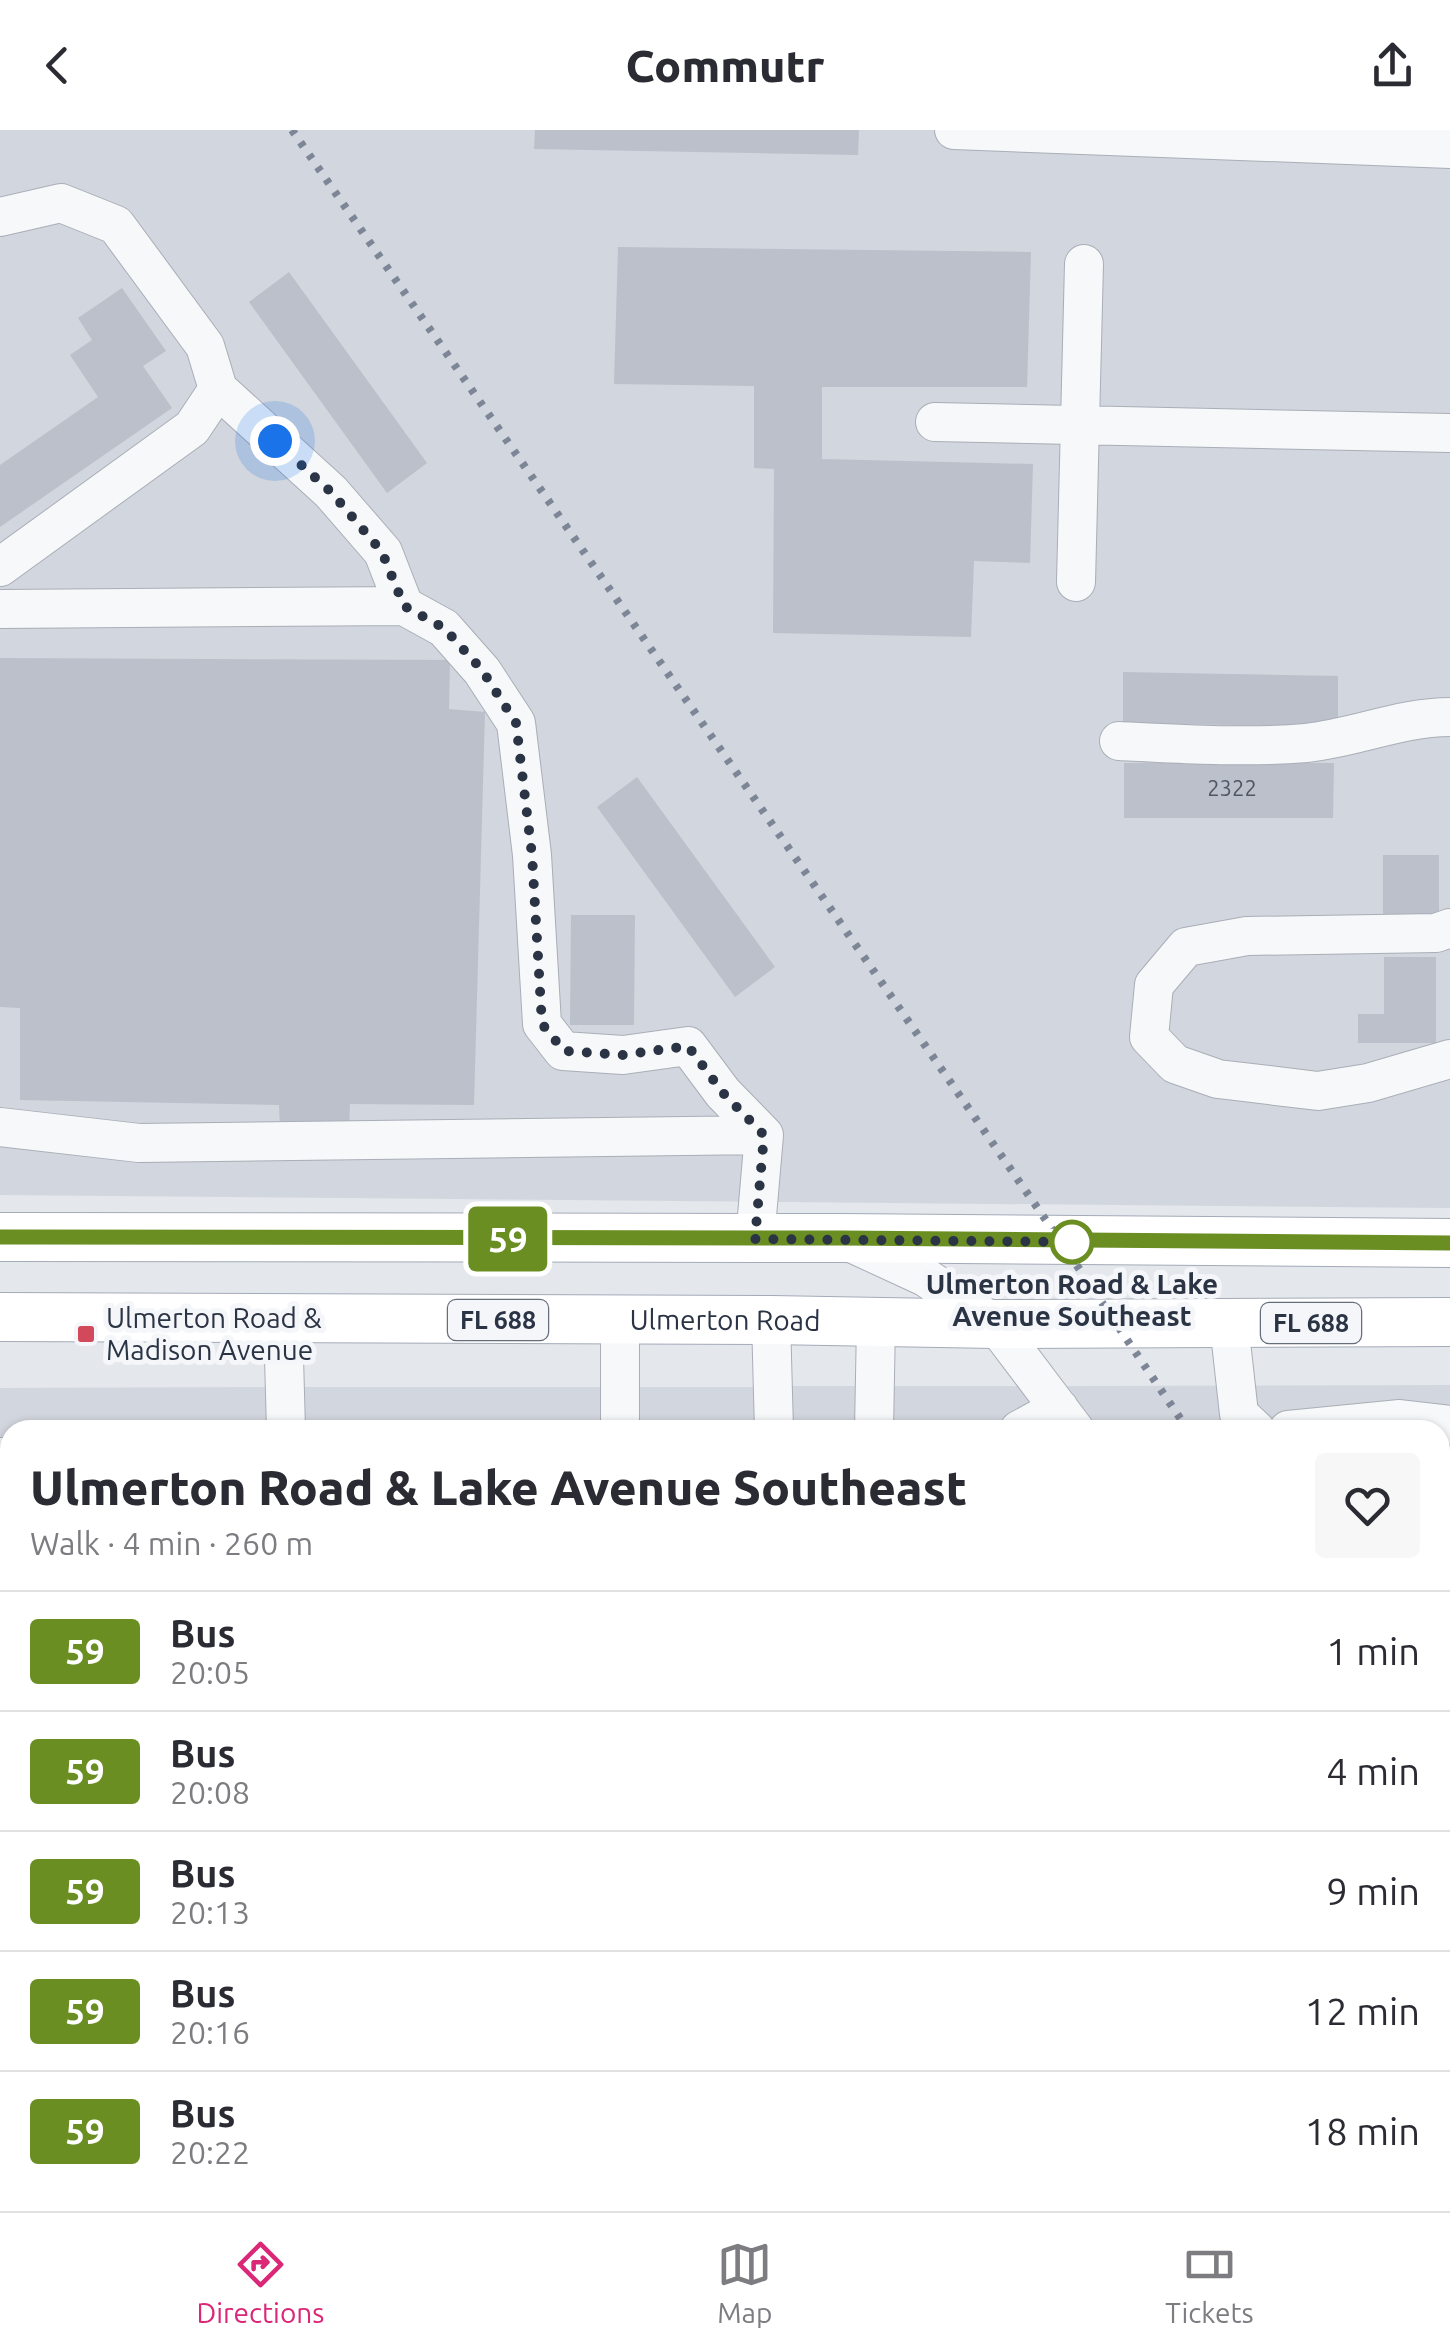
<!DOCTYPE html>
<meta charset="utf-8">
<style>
body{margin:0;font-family:Ubuntu,sans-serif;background:#f7f7f7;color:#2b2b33;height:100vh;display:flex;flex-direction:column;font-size:38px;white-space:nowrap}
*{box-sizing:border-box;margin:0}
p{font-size:32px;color:#7c7c81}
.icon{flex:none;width:55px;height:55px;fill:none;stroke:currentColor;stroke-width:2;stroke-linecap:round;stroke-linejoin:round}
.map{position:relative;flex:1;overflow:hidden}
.sheet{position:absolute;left:0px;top:1290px;width:1450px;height:792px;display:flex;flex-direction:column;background:#fff;border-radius:30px 30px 0 0;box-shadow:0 2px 8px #0004}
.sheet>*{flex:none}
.badge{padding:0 20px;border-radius:8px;font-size:35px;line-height:65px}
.you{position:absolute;width:50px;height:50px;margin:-25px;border:8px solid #fff;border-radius:50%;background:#1a73e8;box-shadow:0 0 0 15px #1a73e833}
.map>.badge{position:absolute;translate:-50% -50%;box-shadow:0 0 0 5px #fff}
.round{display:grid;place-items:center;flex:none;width:105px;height:105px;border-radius:10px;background:#f7f7f7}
.overview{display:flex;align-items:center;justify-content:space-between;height:170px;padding:0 30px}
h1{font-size:48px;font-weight:800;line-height:75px}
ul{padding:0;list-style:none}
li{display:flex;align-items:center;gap:30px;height:120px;padding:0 30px;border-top:2px solid #e1e1e2}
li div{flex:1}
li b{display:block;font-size:38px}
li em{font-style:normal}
li .badge{min-width:110px;font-weight:700;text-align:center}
header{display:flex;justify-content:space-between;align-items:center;height:130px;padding:0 30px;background:#fff;font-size:45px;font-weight:800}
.tab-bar{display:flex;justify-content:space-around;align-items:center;height:140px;border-top:2px solid #e1e1e2;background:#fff;font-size:28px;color:#7c7c81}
.tab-bar a{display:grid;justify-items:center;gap:5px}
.tab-bar .current{color:#db2777}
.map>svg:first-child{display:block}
.built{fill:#d2d6de}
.building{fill:#bbc0ca}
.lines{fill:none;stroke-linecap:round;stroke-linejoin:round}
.minor-casing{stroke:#a9aeb7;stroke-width:40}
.major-casing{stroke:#a3abb8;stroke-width:50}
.minor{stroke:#f7f8fa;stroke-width:38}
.major{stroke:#fff;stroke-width:48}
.rail{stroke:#7d8696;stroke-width:8;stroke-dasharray:5 10;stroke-linecap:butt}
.line-casing{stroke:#fff;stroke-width:22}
.line{stroke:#6b8e23;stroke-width:15}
.walk{stroke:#2b3445;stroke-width:10;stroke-dasharray:0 18}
.stop-dot{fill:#fff;stroke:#6b8e23;stroke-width:5}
.poi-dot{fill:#d1495b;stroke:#f4f6f9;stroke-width:4}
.labels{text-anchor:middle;stroke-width:10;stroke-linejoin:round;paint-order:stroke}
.number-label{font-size:22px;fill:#4f5766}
.shield{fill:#f4f6f9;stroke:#676e7b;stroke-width:2.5}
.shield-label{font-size:25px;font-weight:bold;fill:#2b3445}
.stop-label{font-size:28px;font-weight:bold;fill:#2b3445;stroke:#f4f6f9}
.poi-label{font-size:28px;fill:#2b3445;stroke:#f4f6f9;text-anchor:start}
.street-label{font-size:28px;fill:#2b3445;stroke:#f4f6f9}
</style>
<header><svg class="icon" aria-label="back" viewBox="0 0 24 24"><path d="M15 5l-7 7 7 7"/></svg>Commutr<svg class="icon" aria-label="share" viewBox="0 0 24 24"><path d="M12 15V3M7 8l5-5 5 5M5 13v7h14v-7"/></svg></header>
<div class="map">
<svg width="1450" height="2081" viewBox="0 0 1450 2081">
<rect width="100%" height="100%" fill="#e4e7ec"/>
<path class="built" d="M0,0h1450v1078l-1450,-13z
M1450,1255v526l-10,-17v-464h-341l-32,-44z
M791,1256h227l32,44h-258z
M266,1257l1,43h-257v191h-10v-233z
M303,1257h451l1,43h-451z
M1440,1851l10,23v207h-429l-1,-8 420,-1z"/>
<path class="building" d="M535,0h324l-1,25 -324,-6z
M618,117l413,5 -4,135h-205v72l211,5 -3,99 -56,-2 -3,76 -198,-4 1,-164 -20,-1v-82l-140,-2z
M289,142l138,191 -40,30 -138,-191z
M122,158l44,63 -23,15 29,42 -172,119v-62l98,-68 -28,-42 22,-15 -14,-22z
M0,528l450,2 -1,49 36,3 -11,393 -124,-1 -1,28 -69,-3 -1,-24 -259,-5v-92l-20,-1z
M1123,542l215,4v51l-215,-4z
M1124,633h210l-1,55h-209z
M637,647l138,190 -40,30 -138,-190z
M1383,725h56v69h-56z
M571,785h64l-1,110h-64z
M1384,827h52v86h-78v-29h26z
M667,1293l33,1 -1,6h-32z
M0,1938h4v26h6v55h-10z
M0,2052h7v29h-7z
M145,2072h73v9h-116v-6l43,1z
M405,2072h70v9h-70z
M668,2072h44v9h-44z
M877,2072h62v9h-62z
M1037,2072h50v9h-50z
M1310,2072h131v9h-131z"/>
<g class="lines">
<defs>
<path id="minor" d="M954,0l496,19
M0,87l61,-14 55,22 89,121 13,43 -26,39 -192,139
M218,259l113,103 52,60 21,54
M935,292l515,11
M1076,452l8,-318
M0,479l404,-3 40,22 38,43 34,52 16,132 10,169 21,27 60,4 65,-9 35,47 41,42
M1119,611c61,3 126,7 187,2 49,-5 94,-26 144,-26
M1450,798l-14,5 -189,3 -61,11 -32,38 -5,52 26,27 43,15 100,12 50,-8 82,-24
M0,997l139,16 625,-8 -9,104
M847,1111l78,36 70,47 80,106
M620,1189v111
M771,1190l3,110
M283,1191l3,109
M1229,1194l10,90 17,16
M874,1300l2,-107
M1019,1300l40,-22
M1288,1300l112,-11 50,6
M0,1327h10
M1440,1803l10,23
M308,2072l1,9
M786,2072v9"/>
<g id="major">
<path d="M0,1107l840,1 610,5"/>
<path id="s1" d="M0,1187l771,3 224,4 455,-2"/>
</g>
</defs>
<use href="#minor" class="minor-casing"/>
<use href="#major" class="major-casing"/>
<use href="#minor" class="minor"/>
<use href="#major" class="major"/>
<path class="rail" d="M292,0l769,1112 127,188
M1440,1664l10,14"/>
</g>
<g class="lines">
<defs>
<path id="line" d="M0,1107l840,1 610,5"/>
</defs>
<use href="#line" class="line-casing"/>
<use href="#line" class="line"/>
<path class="walk" d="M275,311l56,51 51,60 22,54 40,22 38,42 34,53 16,132 10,169 22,27 59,4 65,-9 35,47 41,42 -9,104 317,3"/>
</g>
<circle class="stop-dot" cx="1072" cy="1112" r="20"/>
<rect class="poi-dot" x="76" y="1194" width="20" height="20" rx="5"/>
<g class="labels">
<g class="number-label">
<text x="1232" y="666">2322</text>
</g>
<g class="shield">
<rect x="448" y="1170" width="100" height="40" rx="8"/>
<rect x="1261" y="1173" width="100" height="40" rx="8"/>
</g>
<g class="shield-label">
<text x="498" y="1199">FL 688</text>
<text x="1311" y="1202">FL 688</text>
</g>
<g class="stop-label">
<text x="1072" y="1164">Ulmerton Road &amp; Lake<tspan x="1072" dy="32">Avenue Southeast</tspan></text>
</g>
<g class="poi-label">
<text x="106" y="1198">Ulmerton Road &amp;<tspan x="106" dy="32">Madison Avenue</tspan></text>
</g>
<g class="street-label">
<text dy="10" stroke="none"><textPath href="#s1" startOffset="725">Ulmerton Road</textPath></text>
</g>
</g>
</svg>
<div class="you" style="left:275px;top:311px"></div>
<b class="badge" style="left:508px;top:1109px;background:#6b8e23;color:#fff">59</b>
<section class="sheet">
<div class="overview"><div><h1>Ulmerton Road &amp; Lake Avenue Southeast</h1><p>Walk · 4 min · 260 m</p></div><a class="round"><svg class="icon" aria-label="heart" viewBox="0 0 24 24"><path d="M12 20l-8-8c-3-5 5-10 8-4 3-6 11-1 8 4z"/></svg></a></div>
<ul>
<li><span class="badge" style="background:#6b8e23;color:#fff">59</span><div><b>Bus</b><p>20:05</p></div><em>1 min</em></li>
<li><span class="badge" style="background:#6b8e23;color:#fff">59</span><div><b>Bus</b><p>20:08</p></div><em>4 min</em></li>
<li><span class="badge" style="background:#6b8e23;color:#fff">59</span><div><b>Bus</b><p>20:13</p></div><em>9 min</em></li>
<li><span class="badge" style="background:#6b8e23;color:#fff">59</span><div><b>Bus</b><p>20:16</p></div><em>12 min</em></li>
<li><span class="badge" style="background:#6b8e23;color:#fff">59</span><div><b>Bus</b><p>20:22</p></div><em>18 min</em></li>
</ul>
</section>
</div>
<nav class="tab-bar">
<a class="current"><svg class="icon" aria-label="directions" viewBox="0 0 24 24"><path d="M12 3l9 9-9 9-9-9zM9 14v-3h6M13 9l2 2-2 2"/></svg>Directions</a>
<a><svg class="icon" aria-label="map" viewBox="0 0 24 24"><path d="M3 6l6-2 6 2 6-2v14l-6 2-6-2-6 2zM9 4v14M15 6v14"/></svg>Map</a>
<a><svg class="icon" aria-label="tickets" viewBox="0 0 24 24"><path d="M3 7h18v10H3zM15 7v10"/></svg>Tickets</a>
</nav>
